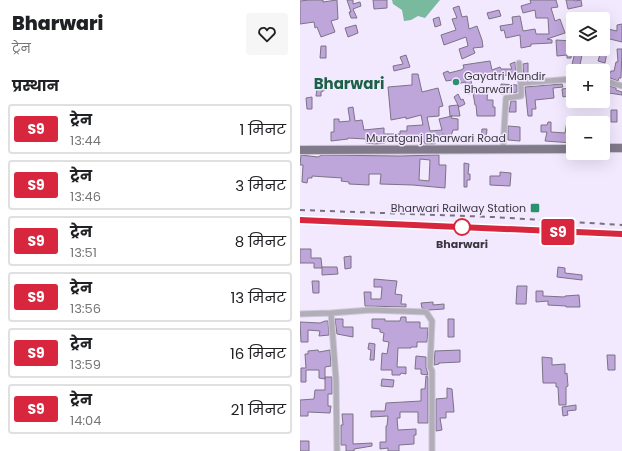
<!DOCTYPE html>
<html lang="hi">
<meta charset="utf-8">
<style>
body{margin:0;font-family:Poppins,"Noto Sans Devanagari",sans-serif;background:#f6f6f6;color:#202124;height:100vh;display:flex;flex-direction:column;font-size:15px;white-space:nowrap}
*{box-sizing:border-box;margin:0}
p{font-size:13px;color:#757577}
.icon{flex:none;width:22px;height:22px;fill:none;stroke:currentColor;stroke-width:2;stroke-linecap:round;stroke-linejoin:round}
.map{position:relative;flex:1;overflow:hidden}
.drawer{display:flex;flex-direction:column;background:#fff;width:300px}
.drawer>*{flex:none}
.badge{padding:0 8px;border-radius:3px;font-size:14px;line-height:26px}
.controls{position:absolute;left:266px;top:12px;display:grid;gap:8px}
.controls a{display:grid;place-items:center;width:44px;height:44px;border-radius:4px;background:#fff;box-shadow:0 4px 16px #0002;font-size:20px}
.map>.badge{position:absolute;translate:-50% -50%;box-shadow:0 0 0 2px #fff}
h2{padding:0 12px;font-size:15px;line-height:36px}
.round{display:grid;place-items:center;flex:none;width:42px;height:42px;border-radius:4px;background:#f6f6f6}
.head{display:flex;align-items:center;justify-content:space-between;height:68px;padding:0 12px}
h1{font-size:19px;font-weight:800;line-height:30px}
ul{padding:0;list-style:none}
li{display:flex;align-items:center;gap:12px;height:50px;margin:0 8px 6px;padding:0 4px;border:2px solid #e0e0e0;border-radius:4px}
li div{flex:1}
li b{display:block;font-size:15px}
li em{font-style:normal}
li .badge{min-width:44px;font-weight:700;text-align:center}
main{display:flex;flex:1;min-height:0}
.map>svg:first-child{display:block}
.water{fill:#79ba9e}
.building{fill:#bea5da;stroke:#7c7386;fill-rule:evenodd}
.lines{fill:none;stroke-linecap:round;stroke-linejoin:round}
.minor-casing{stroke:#cdc5d8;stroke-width:7}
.primary-casing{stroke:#cdc5d8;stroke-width:10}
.minor{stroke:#b2aeb8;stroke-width:5}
.primary{stroke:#817a8a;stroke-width:8}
.rail{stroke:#78727f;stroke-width:2;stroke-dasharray:5 5;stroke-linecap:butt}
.line-casing{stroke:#fff;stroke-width:9}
.line{stroke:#d7263d;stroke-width:6}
.poi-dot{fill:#2b906d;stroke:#f2e9fe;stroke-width:1.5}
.stop-dot{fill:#fff;stroke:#d7263d;stroke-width:2}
.labels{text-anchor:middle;stroke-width:3;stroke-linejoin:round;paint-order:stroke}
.poi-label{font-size:11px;fill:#3b3740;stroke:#f2e9fe;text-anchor:start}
.street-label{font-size:11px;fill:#3b3740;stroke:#f2e9fe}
.stop-label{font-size:11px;font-weight:bold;fill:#3b3740;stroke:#f2e9fe}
.district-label{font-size:15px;font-weight:bold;fill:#1b6047;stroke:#f2e9fe}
</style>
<main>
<section class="drawer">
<div class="head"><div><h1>Bharwari</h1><p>ट्रेन</p></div><a class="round"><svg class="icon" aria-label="heart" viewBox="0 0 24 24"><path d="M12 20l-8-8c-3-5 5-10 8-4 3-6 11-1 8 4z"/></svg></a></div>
<h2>प्रस्थान</h2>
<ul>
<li><span class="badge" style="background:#d7263d;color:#fff">S9</span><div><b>ट्रेन</b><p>13:44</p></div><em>1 मिनट</em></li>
<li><span class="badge" style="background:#d7263d;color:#fff">S9</span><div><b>ट्रेन</b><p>13:46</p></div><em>3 मिनट</em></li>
<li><span class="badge" style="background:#d7263d;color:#fff">S9</span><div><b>ट्रेन</b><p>13:51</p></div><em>8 मिनट</em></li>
<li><span class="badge" style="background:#d7263d;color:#fff">S9</span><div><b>ट्रेन</b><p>13:56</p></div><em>13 मिनट</em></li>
<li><span class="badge" style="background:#d7263d;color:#fff">S9</span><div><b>ट्रेन</b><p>13:59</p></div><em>16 मिनट</em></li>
<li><span class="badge" style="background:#d7263d;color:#fff">S9</span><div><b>ट्रेन</b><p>14:04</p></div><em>21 मिनट</em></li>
</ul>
</section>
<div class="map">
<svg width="322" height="451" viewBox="0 0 322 451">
<rect width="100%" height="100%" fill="#f2e9fe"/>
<path class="water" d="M92,0h48l-15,18 -7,-2 -7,4 -7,1 -2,-11 -9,-6z"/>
<path class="building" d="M9,0h14v2l14,-2 1,19 -7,2 4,11 -14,5 -4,-10 -2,1 -1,-6 -14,2v-23z
M47,0h6v4l7,-2 1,4 -8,3 4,9h-6l-2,-6h2z
M73,0h14v8l-13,1z
M230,0h26l2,7 -7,1 4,13 5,-2 5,14 -18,6 5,1v3l-21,1v2l-10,2 -1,-13 -14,3 -2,-8 -3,1 -1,-5 13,-2 -1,-7 8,-1 3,15 12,-2 1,5h13l-1,-16h-12l-1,-8 -12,3 -2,-7 10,-3z
M266,0h8l1,1 6,-1 1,6 -14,3z
M159,6l3,11 5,-1 2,13 8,-3 5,14 1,7 -10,1 2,5 -13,6 -3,-10 9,-3 -2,-9 -22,8 -3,-10 15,-5 -4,-11 5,-1 -4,-10z
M199,10l2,6 -12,3 -2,-6z
M139,17l2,8 -6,2 -2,-8z
M322,24v18l-12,-3 -2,1 -5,-12 14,3v-6z
M56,25l2,8 -10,4 -3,-9z
M256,40l17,1 -2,17h-4v-3l-10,1z
M21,46h5v12h-6z
M317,49h5l-1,29h-2l-1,3 -10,-4 3,-6h3l2,-9h2z
M301,51l6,1 -2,11 -7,-2z
M275,52v2l7,1 -2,10 -1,-1v7h-6v4h-6l1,-7 3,1z
M106,55l4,12 -16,4 -1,-5 10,-2 -3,-7z
M190,61l2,9 8,-3 1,2h11l-2,-5 5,-2 1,13 -32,1v-2l-14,3 3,12 15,-1 -1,12h6v7h2v9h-18l-1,-11h-1l-2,-12 -5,1 -3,-12 -11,3 -1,-5 -7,1 -3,-8 5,-2 1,2 12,-3 3,-2 -1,-3z
M228,63v15l-4,1 -1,-15z
M112,74h6l4,18 16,-4 5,18 -4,1v9l-12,1 3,14 12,-1 -3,-11 13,-3 -1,2 7,1v11h-5l-2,6 -9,-2v3h-8l1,7h-10v-2l-19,-2v2l-21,-1v2l-9,1 -10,-1v-4l-18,-1v1l-17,2v-9h3v-13h5v3l11,-1 -2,-13 5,-1 2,14 7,-1 2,10 20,-2v6h16v-3h7v-5l16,-1 -2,-10 -15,4v-2l-15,3 -3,-33 24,-2z
M201,84l16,1v7l-16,2z
M262,84l1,3 -10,1 1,10 -19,2 1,9h-4v7h-4l-3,-29z
M23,85l2,5 -4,2v4h-5l1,-8z
M306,85l10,3v2l6,2v3l-13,-2v-2l-5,-1z
M270,88l1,7 -8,2 -1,-8z
M158,94l3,6 2,-1 2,5 -6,3 -5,-10z
M12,97v12h-5l-1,-11z
M211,101h5v11h-7z
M158,105l2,11h-10l-1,-10z
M311,110h6v12h-6z
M267,121l5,1 1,21 -28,-2 2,-9h-6v-7h6l1,-3h3v10l14,1z
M208,126l12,1v14l-12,-1z
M182,129h5l-1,11 -5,-1z
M1,155l17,2 4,-2 78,1 39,-1v10h7l-1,23 -32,-3 -33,-1 1,-10h-12v11l-20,-1v-2l-8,-1 1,-3 -30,-2v2h-4l-1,5 -5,-1 1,-17h-3zM120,159l10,1 -1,21 -10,-1z
M164,163l5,1 -1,10h2v6h-3v7h-3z
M200,172l11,1 -1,13 -20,-1v-9h10z
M0,249h11v9h10l1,10h-8v-5h-14z
M51,256v12l-6,1 -1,-12z
M22,267h15l1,7 -16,1z
M258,267l7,1v5l17,2v5l-25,-3z
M74,279l23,2 -2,13 7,1 -1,9h5v3l-41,-1 -1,-14h7v7h10l1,-12h-8z
M12,281h7v12h-6z
M217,286h10l-1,18h-10z
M236,291h7v5l22,1v-1l14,-1 1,12h-14v-1l-18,-1v-4l-12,1z
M133,302v3l11,-1v5l-15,1 -7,-2 -1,-5z
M101,317h5v5h14v6h8l-1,14h-10v5h-6v1h-13l-1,19h9v7l-5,-1 -1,2h-8v-5h-11l1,-17 5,1 2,-12 -6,-1 1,-8 -4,-1v-3l-8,-1v-9h13v2h15z
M35,319h8v8h10v10l-16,-3z
M148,319h6v18h-6z
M25,321h3l1,14 -10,1 1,-5 -12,-1v12h-7l-1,-20 20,1z
M69,343l6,1 -1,16h-4l1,-10 -3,-1z
M18,350l1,2 11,-2 1,16 -6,1v12l-6,-1v-8h-13v12h-5v-14h5l-1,-14h3v-3z
M160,350v12l-21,1v1l-5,1 1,-14z
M307,355h8v15h-7z
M116,356l10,1v10l2,8 -7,-1v-5h-6z
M242,357l10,1v7l13,-1v10l2,-1 1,13 -2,1v18h-7l-1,-18h-2v-4h-13z
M126,376l2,1v46h-10v-11h-18v6h-3l1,12 18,-1v6h-2v9l-15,1v6h-11v-3l-8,1v-7h6v-16h1l1,-10 -17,1v-6h14l1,-8 35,-2v-12h4z
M25,377h7v17h-4v12h3l-1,7 -22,-1v4h-8v-16l14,-1 1,-9h10z
M82,379l12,1 -1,7 -12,-1z
M147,388l5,1 2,23h-8v6h-6l2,12 -6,1v-32l11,-1z
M276,405v5l-9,1 1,4 -5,1 -1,-9z
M42,414h11v30l19,-1v3l-18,3v2h-8v-6h-5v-20h2z
M0,441h9v10h-9z"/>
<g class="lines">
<defs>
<path id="minor" d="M303,80l19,6
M222,83l51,-4
M203,149l3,-51 15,-2c1,-12 -2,-22 -2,-33
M31,313l5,67 1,71
M0,314l31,-1 40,-3 55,2 6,9 -2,46 2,4v80"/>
<path id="primary" d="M303,148h19
M0,150l273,-1"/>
</defs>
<use href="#minor" class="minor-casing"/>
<use href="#primary" class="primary-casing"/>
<use href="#minor" class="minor"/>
<use href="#primary" class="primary"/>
<path class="rail" d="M0,210l193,7 129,8
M0,220l322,14"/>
</g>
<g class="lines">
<defs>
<path id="line" d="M0,220l322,14"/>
</defs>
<use href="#line" class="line-casing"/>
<use href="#line" class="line"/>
</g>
<g class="poi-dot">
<circle cx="156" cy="82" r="4"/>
<rect x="230" y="203" width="10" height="10" rx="2"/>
</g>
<circle class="stop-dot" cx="162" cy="227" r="8"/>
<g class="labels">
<g class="poi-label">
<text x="164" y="80">Gayatri Mandir<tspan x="164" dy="13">Bharwari</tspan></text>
<text x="226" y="212" text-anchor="end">Bharwari Railway Station</text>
</g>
<g class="street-label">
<text x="136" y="142">Muratganj Bharwari Road</text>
</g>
<g class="stop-label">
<text x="162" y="248">Bharwari</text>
</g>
<g class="district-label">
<text x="49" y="89">Bharwari</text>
</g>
</g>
</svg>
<div class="controls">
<a><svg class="icon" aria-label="layers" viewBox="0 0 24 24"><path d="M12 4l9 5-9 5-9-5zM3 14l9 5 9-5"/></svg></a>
<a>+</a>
<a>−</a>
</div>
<b class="badge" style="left:258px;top:232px;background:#d7263d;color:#fff">S9</b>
</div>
</main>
